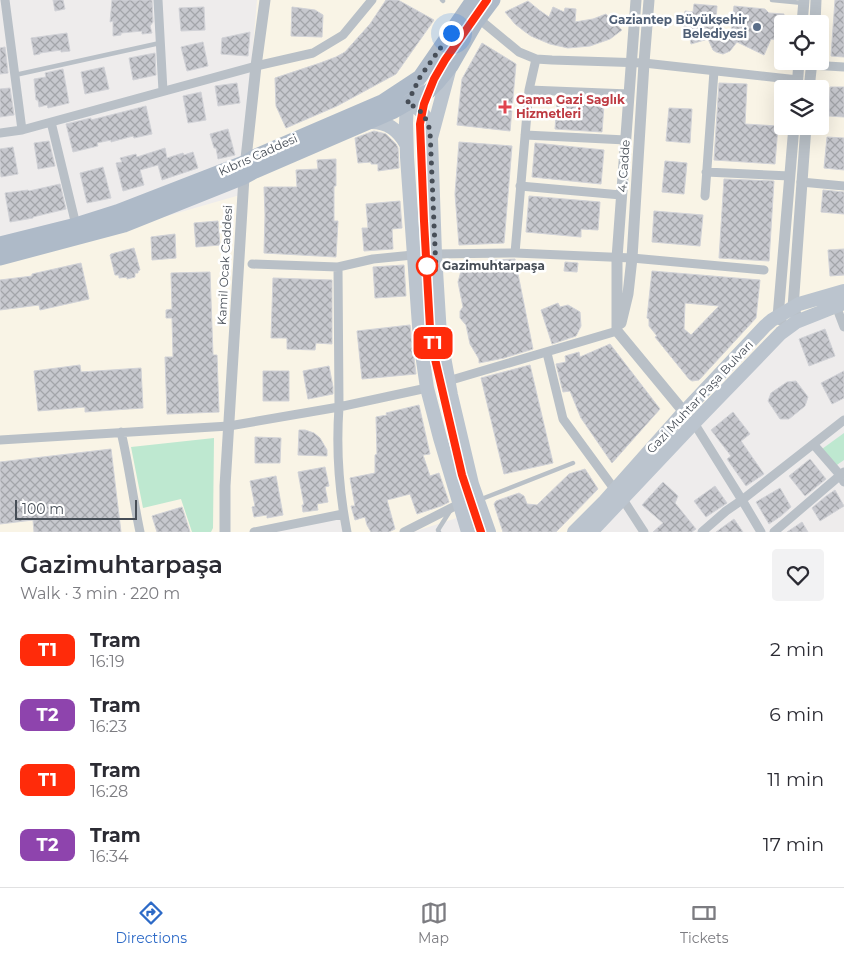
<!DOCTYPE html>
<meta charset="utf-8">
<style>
body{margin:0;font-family:Montserrat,sans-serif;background:#f2f2f3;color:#2b2b33;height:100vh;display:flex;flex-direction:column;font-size:19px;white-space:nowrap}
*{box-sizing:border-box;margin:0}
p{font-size:16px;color:#7c7c81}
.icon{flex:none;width:28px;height:28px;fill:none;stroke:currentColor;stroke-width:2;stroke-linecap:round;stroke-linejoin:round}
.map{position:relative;height:532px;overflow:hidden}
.details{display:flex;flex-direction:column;background:#fff;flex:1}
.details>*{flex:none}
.badge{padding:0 10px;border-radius:8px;font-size:18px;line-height:32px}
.fabs{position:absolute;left:774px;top:15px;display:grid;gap:10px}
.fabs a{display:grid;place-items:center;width:55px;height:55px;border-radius:5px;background:#fff;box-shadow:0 5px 20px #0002;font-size:25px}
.scale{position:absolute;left:15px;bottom:12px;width:122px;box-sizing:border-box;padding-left:5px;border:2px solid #474e57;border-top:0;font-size:14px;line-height:18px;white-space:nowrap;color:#474e57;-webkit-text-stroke:4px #fff;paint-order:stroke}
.you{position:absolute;width:25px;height:25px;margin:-12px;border:4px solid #fff;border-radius:50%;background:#1a73e8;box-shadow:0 0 0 8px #1a73e833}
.map>.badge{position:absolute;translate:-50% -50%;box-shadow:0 0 0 2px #fff}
.round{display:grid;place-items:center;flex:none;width:52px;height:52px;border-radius:5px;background:#f2f2f3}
.headline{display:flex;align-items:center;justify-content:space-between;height:85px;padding:0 20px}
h1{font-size:24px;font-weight:600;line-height:38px}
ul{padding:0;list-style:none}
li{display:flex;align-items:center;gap:15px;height:65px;padding:0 20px}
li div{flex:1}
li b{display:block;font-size:19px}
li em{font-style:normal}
li .badge{min-width:55px;font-weight:700;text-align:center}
.tab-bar{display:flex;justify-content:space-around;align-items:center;height:70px;border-top:1px solid #e1e1e2;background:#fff;font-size:14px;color:#7c7c81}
.tab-bar a{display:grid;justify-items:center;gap:2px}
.tab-bar .active{color:#2d6ac7}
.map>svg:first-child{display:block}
.commercial{fill:#f9f4e6;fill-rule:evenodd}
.green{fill:#bee8d0}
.building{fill:url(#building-cross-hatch);stroke:#d1d2d7;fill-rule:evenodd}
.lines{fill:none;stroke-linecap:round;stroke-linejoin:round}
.service{stroke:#b9c0c7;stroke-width:4.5}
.minor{stroke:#b9c0c7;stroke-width:9}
.tertiary{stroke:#b9c0c7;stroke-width:11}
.secondary{stroke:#bbc4ce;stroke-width:14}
.primary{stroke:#aebac8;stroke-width:15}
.tram{stroke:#afb1b6;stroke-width:1}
.line-casing{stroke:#fff;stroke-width:11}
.line{stroke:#ff2b0a;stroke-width:8}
.walk{stroke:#474e57;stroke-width:5;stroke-dasharray:0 9}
.service-dot{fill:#5c6f8a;stroke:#fff;stroke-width:2}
.health-dot{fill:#e0444e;stroke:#fff;stroke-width:2}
.stop-dot{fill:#fff;stroke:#ff2b0a;stroke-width:2.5}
.labels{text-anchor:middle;stroke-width:5;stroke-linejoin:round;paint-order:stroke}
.service-label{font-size:12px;font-weight:bold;fill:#4e5e75;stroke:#fff;text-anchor:end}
.health-label{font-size:12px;font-weight:bold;fill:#be3a42;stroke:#fff;text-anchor:start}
.street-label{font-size:12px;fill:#474e57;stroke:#fff}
.stop-label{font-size:12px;font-weight:bold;fill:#474e57;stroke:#fff;text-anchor:start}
</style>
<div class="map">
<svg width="844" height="532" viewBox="0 0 844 532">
<defs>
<pattern id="building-cross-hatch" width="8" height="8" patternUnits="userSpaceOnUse" patternTransform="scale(1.25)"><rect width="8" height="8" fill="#c7c8ce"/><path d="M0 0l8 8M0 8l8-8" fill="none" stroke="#a3a5aa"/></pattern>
</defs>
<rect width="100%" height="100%" fill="#eeecec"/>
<path class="commercial" d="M257,0h587v312l-49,15 -199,205h-129l-7,-15 -47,15h-70l-5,-20 -81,20h-257v-268l240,-69zM782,24h38v37h-38zM782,89h38v37h-38z"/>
<path class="green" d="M844,433v27l-10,7 -12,-18z
M214,438l-1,90 -2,4h-19l-11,-33 -38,9 -12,-61z"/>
<path class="building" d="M53,0h10l2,9 -10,2z
M112,0h40l1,22 -3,4 2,7 -10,1v-3l-21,2v2l-8,1v-15l-3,1z
M386,0h12l36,20 -38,54 -59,32 -51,22 -10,-22 -1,-28 45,-15 16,-6 9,-5 25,-28z
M835,0h9v57l-13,-1z
M528,1l11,9 10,7 4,-10 11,5 1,-4 11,1 -1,13 18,-3 13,-5 16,16 -12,9 -20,7 -22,2 -18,-4 -19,-8 -7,-5 -9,-7 -10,-12z
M694,4l23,2 -2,26 8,-1 8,2 3,-27 31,3 4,4 15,1 -2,26 -11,-1 -7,16 -27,-13 -7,9 -7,3 -7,-2 -3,-2 -5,-11 -17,5 -2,-11h-6l2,-22 8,1z
M204,7l1,23 -24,1 -2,-23z
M292,7l23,3 8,5 -1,22 -31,-1z
M250,32l-2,24 -27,-2 1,-16z
M67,33l3,18 -9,1v-2l-21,3v1l-6,1 -3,-17z
M203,42l5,24 -21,5 -6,-24z
M482,43l34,21 -6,67 -53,-6 5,-46z
M5,47l3,26 -8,1v-26z
M155,53l1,22 -23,5 -4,-22z
M104,67l5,22 -24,5 -4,-22z
M63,69l6,34 -21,5 -1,-3 -8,2 -1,-7h-2l-2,-21 12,-2 -1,-4z
M237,83l3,20 -22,3 -3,-20z
M719,83l28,1 -2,40 33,2 -3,38 -61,-4z
M830,87h14v30l-15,-1z
M10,88l4,27 -14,2v-28z
M201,92l5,28 -18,3 -5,-27z
M557,101l47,4 -2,27 -47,-3z
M146,106l6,28 -18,4 -1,-2 -22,6v-2l-14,3 1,3 -25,6 -7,-28 25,-6v2z
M669,108l23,1 -2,34 -24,-2z
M228,129l7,26 -17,4 -2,-11h-2l-4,-14z
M374,131l12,3 10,10 2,4 1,20 -21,3v-7h-7v-2l-13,1 -3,-25z
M827,137l17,1v32l-20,-2z
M49,141l6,25 -17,3 -4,-26z
M459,142l53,4 -8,97 -45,2 -4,-51z
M535,143l69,7 -3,34 -69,-7z
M13,147l5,27 -17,3 -1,-9v-19z
M165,148l2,10 16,-5 1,2 9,-3 5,16 -36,12 -4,-15 -18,5 4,15 -21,6 -7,-28 6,-1 -2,-4 16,-4 1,3z
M336,159v27h-2v35h4l-2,36 -72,-4 1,-38 -1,-28h33l-1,-17 22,-1 -1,-9z
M665,161l22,2 -3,31 -22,-2z
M103,167l8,31 -24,5 -7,-30z
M724,179l50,2 -5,80 -50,-3z
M60,184l6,25 -33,8v1l-23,4 -5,-29 23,-3 1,1z
M823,190l21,2v22l-23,-2z
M529,196l71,6 -2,28 -17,-1v8l-55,-5z
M400,201l2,27 -10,1 1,20 -29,2 -2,-23h6l-2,-24z
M654,211l49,4 -3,31 -48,-4z
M218,221l2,24 -24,2 -2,-24z
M175,234l1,24 -24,2 -1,-23z
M134,248l6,22 -2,1v2h-3v4l-8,2v-2l-8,1v-3h-4l-5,-20 1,-1z
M844,249v26l-14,1 -2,-26z
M515,259l18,90 -29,9 -25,5v-4l-9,-15 -4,-19 -6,-7v-7l3,-4 -5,-25 3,-11 -1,-4 35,-7z
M565,262l13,1 -1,9 -13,-1z
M81,263l8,36 -49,11 -1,-5 -39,5v-30l32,-4v-2z
M404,265l2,31 -31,2 -2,-31z
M652,271l108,9 -4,38 -57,62 -7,1 -3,-2 -34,-42 2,-1 -8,-10v-7l-2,-1zM685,303l34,3 -28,29 -7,-6z
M210,272l3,83h4l2,57 -52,2 -2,-57h8l-1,-39h-6v-8l6,-1 -1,-36z
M273,278l59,2v64l-16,-1 -1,7 -28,-1v-11h-16z
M558,303l2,4 8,-2 12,7 1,14 -5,10 -24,8 -11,-34z
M410,325l6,49 -54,5 -5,-48z
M825,329l10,27 -26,10 -10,-27z
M610,344l50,65 -48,54 -31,-45 -11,-27 -7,1 -7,-28 10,-2 -1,-6 14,-4 1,5z
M80,365l1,7 60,-4 2,40 -58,4v-5l-47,4 -4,-40z
M530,365l23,98 -49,11 -23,-96z
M329,366l4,21v7l-25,5 -5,-28z
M263,371h26v30h-26z
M844,371v27l-12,6 -11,-21z
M796,381l12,16 -3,9 -16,13h-9l-12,-18 3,-8 16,-11z
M419,405l11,49 -7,1 7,21 9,-3 10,29 -8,4 -24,8 -7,-20 -23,6 8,29 -6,3h-18l-4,-7 -2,-8 -10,3 -4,-14h4l-5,-28 25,-5v-18l2,-1 -1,-37 11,-2 -1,-2z
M733,412l17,22 -9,7 23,33 -18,12 -19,-27 4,-3 -20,-26z
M299,430h6l9,3 6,5 7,12v6l-29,-1z
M255,437l26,1 -1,25h-25z
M111,449l10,83h-87l-1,-12 -33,4v-62z
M810,459l16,20 -21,17 -16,-20z
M325,467l4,19 -4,1 3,15 -11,2 1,6 -15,2 -1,-7h2l-6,-33z
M585,469l13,20 -42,43h-53l-9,-28 2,-3 23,-8 5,3 3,8 10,1 32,-31z
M276,476l7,39 -16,3v-3l-13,2 -2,-10 3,-1 -5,-25z
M663,482l15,14 -3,7 21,26 -4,3h-39l10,-9 -21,-18z
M715,486l12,17 -21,14 -12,-16z
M780,488l11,19 -10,9 -12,8 -13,-22z
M835,490l9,16 -24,15 -8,-13 13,-11z
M182,507l8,25h-33l-5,-16z
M734,519l9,13h-27z
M802,522l6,10h-21z"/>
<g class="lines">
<path class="service" d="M442,0l1,1
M772,0l31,3
M15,75l145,-32
M479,500l94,-37
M439,532l-1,-2 12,-19"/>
<path class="minor" d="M5,0l17,130
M158,0l5,91
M479,19l40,33 17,7 16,1 92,3 154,17
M811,65l33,2
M529,90l100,4
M51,122l25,103
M0,133l22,-3 234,-64 57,-13 30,-18 29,-35
M525,135l101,5
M706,172l84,4
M801,182l43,4
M520,186l101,9
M705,196l9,-125
M515,253l14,-163 7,-31
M435,254l80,-1 117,5 132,12
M252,264l86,3 35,-8 40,-4
M338,267l1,140c-3,42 0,84 8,125
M836,306l8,21
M547,353l16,66 52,71
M448,381l169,-50
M694,423l48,77 19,32
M121,432c8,33 12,67 19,100
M0,440l229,-14 110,-19 88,-19
M814,445l26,30 4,7
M622,498l22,34
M254,532l89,-18
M404,532l55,-28
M702,532l24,-21 16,-11 102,-80
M774,532l70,-60"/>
<path class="tertiary" d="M636,0l-19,258v73l67,81
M802,24l2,-24
M815,24l1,-24
M797,89l2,-28
M809,89l3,-28
M781,320l-3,-3 16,-191
M799,321l-6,-13 13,-182
M621,323l7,-29 4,-36 12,-195 5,-63
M225,532v-46l19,-309 12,-111 9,-66"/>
<path class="secondary" d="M450,67l-19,71 4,116 5,81 11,60 21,89 17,48
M420,77l-13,27 -1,19 1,34 13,183 7,48 13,50 28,94
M401,102c4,1 9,2 13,4 10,5 16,18 17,29
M369,122c17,-1 29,7 37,22
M574,532l31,-31 79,-89 81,-86 7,-6 27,-16 45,-13
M591,532l103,-109 87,-90 15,-11 48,-19"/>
<path class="primary" d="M0,244l76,-19 41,-13 129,-50 8,-5 128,-55 38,-25 53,-77
M0,258l124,-33 120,-48 11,-6 139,-60 35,-20 8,-8 14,-17 24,-42 18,-24"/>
<path class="tram" d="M481,532l-18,-57 -28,-116 -4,-31 -7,-107 -3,-97 3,-20 10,-25 11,-19 42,-60"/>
</g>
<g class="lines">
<defs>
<path id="line" d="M481,532l-19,-57 -27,-116 -5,-31 -6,-107 -4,-97 4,-20 10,-25 11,-19 42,-60"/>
</defs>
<use href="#line" class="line-casing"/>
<use href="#line" class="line"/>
<path class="walk" d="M427,266l9,4 -6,-139c-3,-12 -9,-24 -23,-27l13,-27 31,-44"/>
</g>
<circle class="service-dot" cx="757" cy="27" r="5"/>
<path class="health-dot" d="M502.5 99.5h5v5h5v5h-5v5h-5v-5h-5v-5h5z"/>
<circle class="stop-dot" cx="427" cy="266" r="10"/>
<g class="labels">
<g class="service-label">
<text x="747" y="24">Gaziantep Büyükşehir<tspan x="747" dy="14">Belediyesi</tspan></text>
</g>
<g class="health-label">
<text x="516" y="104">Gama Gazi Saglık<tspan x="516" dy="14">Hizmetleri</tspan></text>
</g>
<g class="street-label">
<text transform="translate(258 155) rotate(-24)" y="4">Kıbrıs Caddesi</text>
<text transform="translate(624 166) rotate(-86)" y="4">4. Cadde</text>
<text transform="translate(225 265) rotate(-87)" y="4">Kamil Ocak Caddesi</text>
<text transform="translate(700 397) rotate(-47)" y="4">Gazi Muhtar Paşa Bulvarı</text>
</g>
<g class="stop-label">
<text x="442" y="270">Gazimuhtarpaşa</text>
</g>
</g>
</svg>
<div class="fabs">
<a><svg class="icon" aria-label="locate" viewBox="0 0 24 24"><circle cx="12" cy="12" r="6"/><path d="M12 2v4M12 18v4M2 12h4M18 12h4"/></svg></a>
<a><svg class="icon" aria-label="layers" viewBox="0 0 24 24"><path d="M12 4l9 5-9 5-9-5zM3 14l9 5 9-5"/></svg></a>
</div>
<div class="scale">100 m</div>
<div class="you" style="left:451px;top:33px"></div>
<b class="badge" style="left:433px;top:343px;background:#ff2b0a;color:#fff">T1</b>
</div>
<section class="details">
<div class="headline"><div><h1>Gazimuhtarpaşa</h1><p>Walk · 3 min · 220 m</p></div><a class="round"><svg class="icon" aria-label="heart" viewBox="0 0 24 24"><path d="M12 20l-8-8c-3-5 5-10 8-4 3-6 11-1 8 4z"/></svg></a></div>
<ul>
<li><span class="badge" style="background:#ff2b0a;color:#fff">T1</span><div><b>Tram</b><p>16:19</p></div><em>2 min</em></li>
<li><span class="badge" style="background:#8e44ad;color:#fff">T2</span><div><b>Tram</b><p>16:23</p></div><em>6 min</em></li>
<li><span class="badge" style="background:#ff2b0a;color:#fff">T1</span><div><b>Tram</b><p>16:28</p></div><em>11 min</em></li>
<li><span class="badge" style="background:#8e44ad;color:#fff">T2</span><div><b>Tram</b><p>16:34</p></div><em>17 min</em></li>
</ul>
</section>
<nav class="tab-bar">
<a class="active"><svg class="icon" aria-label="directions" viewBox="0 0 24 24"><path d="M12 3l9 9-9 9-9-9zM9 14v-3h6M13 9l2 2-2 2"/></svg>Directions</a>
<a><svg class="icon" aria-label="map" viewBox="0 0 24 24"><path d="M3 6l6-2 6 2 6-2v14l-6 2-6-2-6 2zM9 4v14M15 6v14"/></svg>Map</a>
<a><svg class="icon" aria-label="tickets" viewBox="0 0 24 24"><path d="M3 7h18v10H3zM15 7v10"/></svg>Tickets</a>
</nav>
